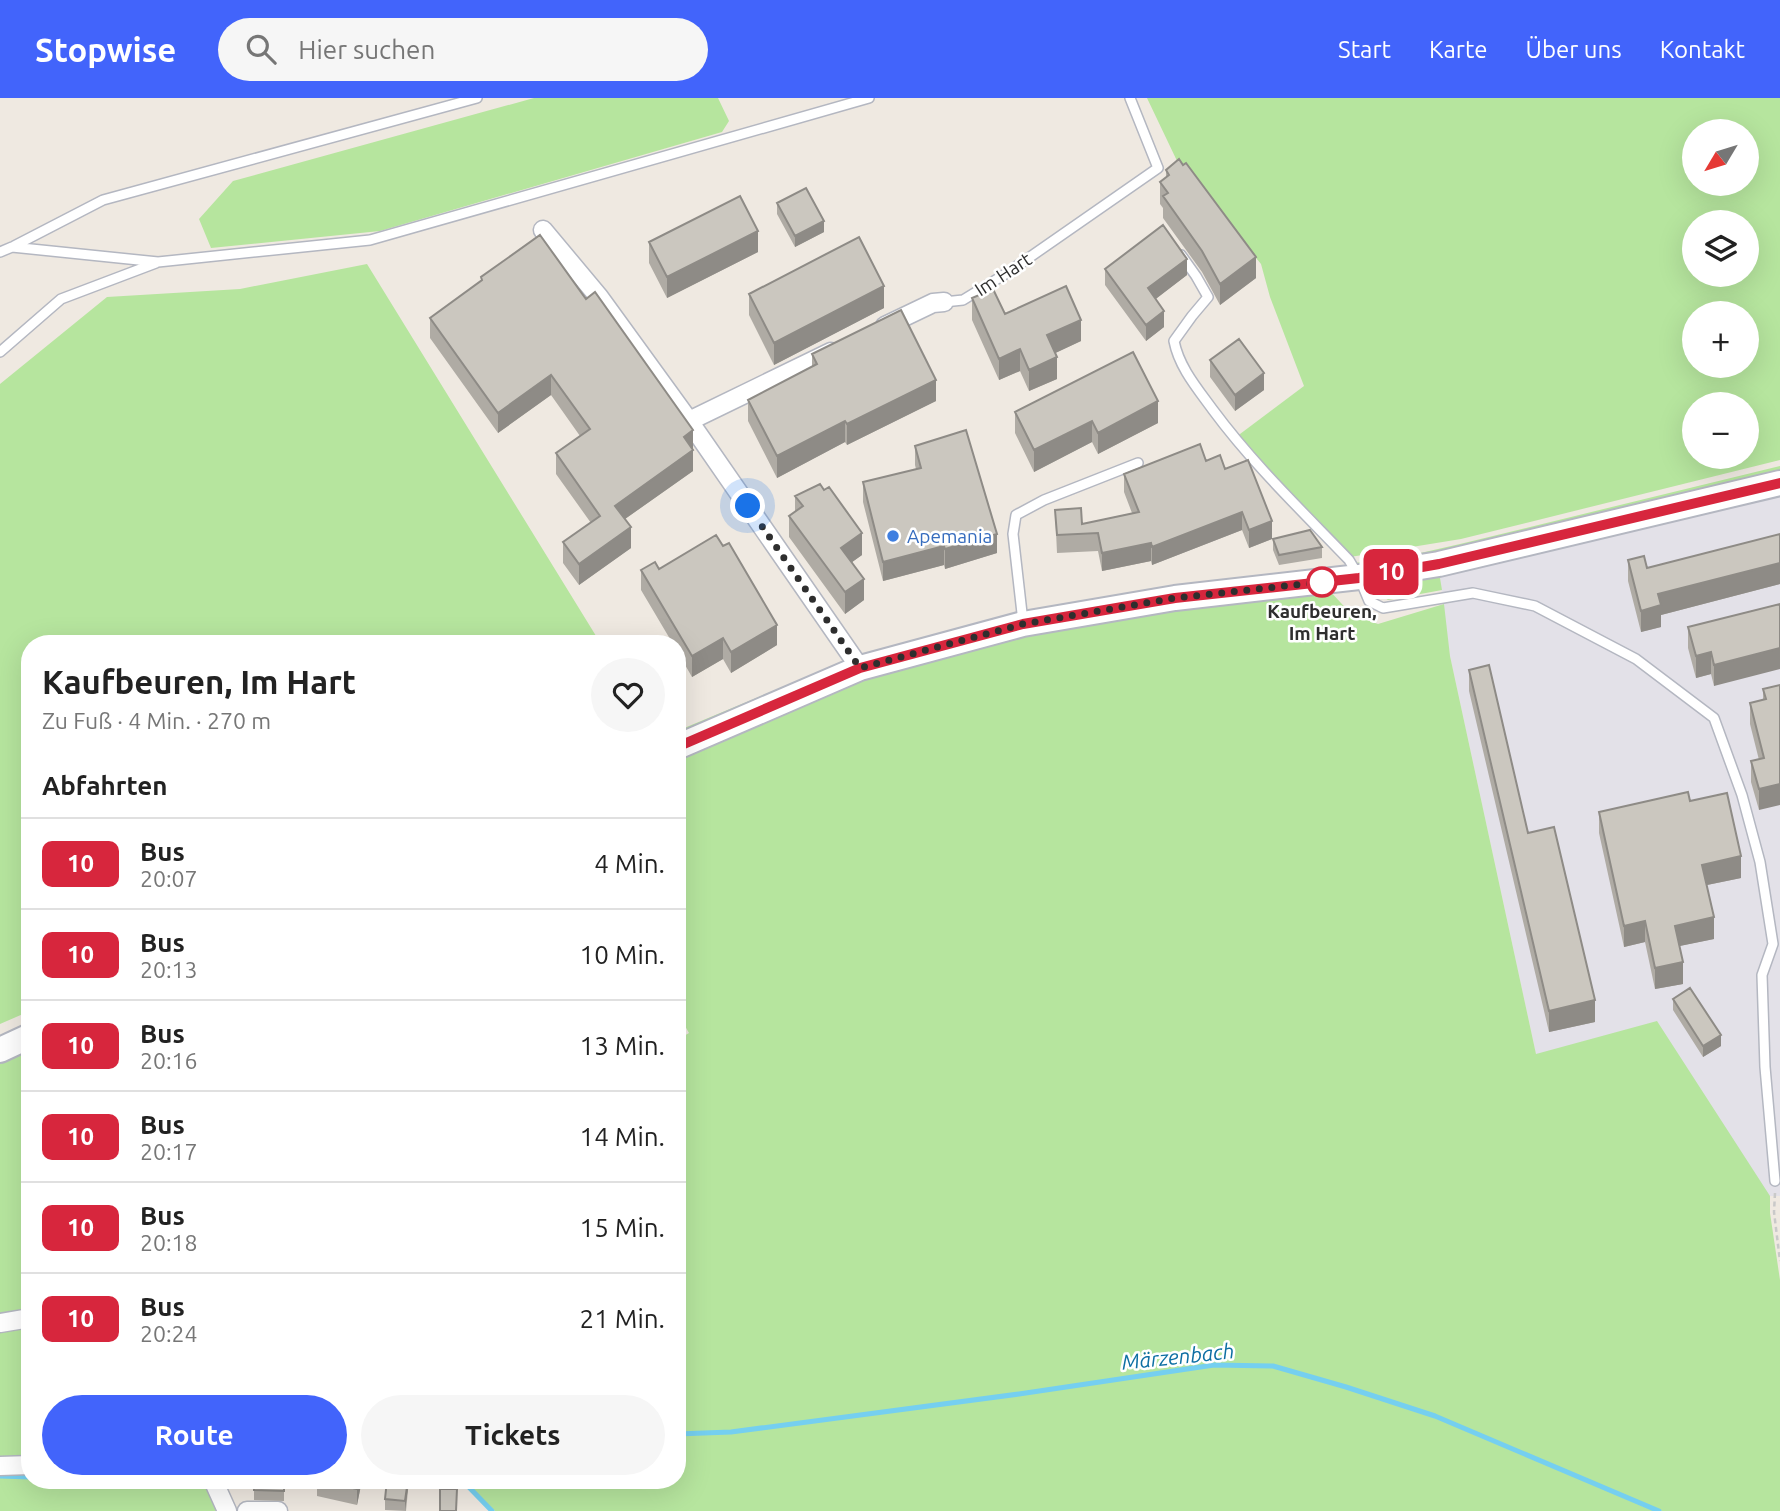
<!DOCTYPE html>
<html lang="de">
<meta charset="utf-8">
<style>
body{margin:0;font-family:Ubuntu,sans-serif;background:#f6f6f6;color:#222;height:100vh;display:flex;flex-direction:column;font-size:26px;white-space:nowrap}
*{box-sizing:border-box;margin:0}
p{font-size:23px;color:#767676}
.icon{flex:none;width:38px;height:38px;fill:none;stroke:currentColor;stroke-width:2;stroke-linecap:round;stroke-linejoin:round}
.map{position:relative;flex:1;overflow:hidden}
.details{position:absolute;left:21px;top:537px;width:665px;height:854px;display:flex;flex-direction:column;background:#fff;border-radius:28px;box-shadow:0 7px 28px #0002}
.details>*{flex:none}
.badge{padding:0 14px;border-radius:10px;font-size:24px;line-height:46px}
.needle{width:46px;rotate:232deg}
.tools{position:absolute;left:1682px;top:21px;display:grid;gap:14px}
.tools a{display:grid;place-items:center;width:77px;height:77px;border-radius:50%;background:#fff;box-shadow:0 7px 28px #0002;font-size:35px}
.you{position:absolute;width:35px;height:35px;margin:-18px;border:5px solid #fff;border-radius:50%;background:#1a73e8;box-shadow:0 0 0 10px #1a73e833}
.map>.badge{position:absolute;translate:-50% -50%;box-shadow:0 0 0 4px #fff}
h2{padding:0 21px;font-size:26px;line-height:63px}
.round{display:grid;place-items:center;flex:none;width:74px;height:74px;border-radius:37px;background:#f6f6f6}
.summary{display:flex;align-items:center;justify-content:space-between;height:119px;padding:0 21px}
h1{font-size:33px;font-weight:700;line-height:52px}
.primary-button{display:flex;gap:14px;margin-top:auto;padding:14px 21px}
.primary-button a{flex:1;height:80px;border-radius:42px;background:#4264fb;color:#fff;font-size:28px;font-weight:700;line-height:80px;text-align:center}
.primary-button a+a{background:#f6f6f6;color:#222}
ul{padding:0;list-style:none}
li{display:flex;align-items:center;gap:21px;height:91px;padding:0 21px;border-top:2px solid #e0e0e0}
li div{flex:1}
li b{display:block;font-size:26px}
li em{font-style:normal}
li .badge{min-width:77px;font-weight:700;text-align:center}
header{display:flex;align-items:center;gap:42px;box-sizing:border-box;height:98px;padding:0 35px;background:#4264fb;color:#fff}
header strong{font-size:33px}
nav{display:flex;gap:38px;margin-inline-start:auto;font-size:24px}
.search{width:490px;height:63px;background:#f6f6f6;display:flex;align-items:center;gap:18px;box-sizing:border-box;padding:0 24px;border-radius:38px;color:#767676;font-size:26px}
.map>svg:first-child{display:block}
.industrial{fill:#e3e1e8}
.green{fill:#b6e59e;fill-rule:evenodd}
.lines{fill:none;stroke-linecap:round;stroke-linejoin:round}
.stream{stroke:#75cff0;stroke-width:5}
.lane-casing{stroke:#b4b7c1;stroke-width:12}
.street-casing{stroke:#b4b7c1;stroke-width:21}
.secondary-casing{stroke:#b4b7c1;stroke-width:28}
.path{stroke:#c9c9c9;stroke-width:2.5;stroke-dasharray:5 3.5;stroke-linecap:butt}
.lane{stroke:#fff;stroke-width:9}
.street{stroke:#fff;stroke-width:18}
.secondary{stroke:#fff;stroke-width:24}
.wall{fill:#afaba4}
.shaded-wall{fill:#8e8b86}
.building{fill:#cbc7bf;stroke:#8e8b86;stroke-width:2}
.line-casing{stroke:#fff;stroke-width:16}
.line{stroke:#d7263d;stroke-width:10}
.walk{stroke:#2e2e2e;stroke-width:7;stroke-dasharray:0 12.6}
.shop-dot{fill:#3f7fe0;stroke:#fff;stroke-width:2.5}
.stop-dot{fill:#fff;stroke:#d7263d;stroke-width:3.5}
.labels{text-anchor:middle;stroke-width:5;stroke-linejoin:round;paint-order:stroke}
.street-label{font-size:19px;fill:#2e2e2e;stroke:#fff}
.shop-label{font-size:19px;fill:#366cbe;stroke:#fff;text-anchor:start}
.stop-label{font-size:19px;font-weight:bold;fill:#2e2e2e;stroke:#fff}
.water-label{font-size:21px;font-style:italic;fill:#0d6fa3;stroke:#fff}
</style>
<header>
<strong>Stopwise</strong>
<div class="search"><svg class="icon" aria-label="search" viewBox="0 0 24 24"><circle cx="10" cy="10" r="6"/><path d="M15 15l6 6"/></svg>Hier suchen</div>
<nav><a>Start</a><a>Karte</a><a>Über uns</a><a>Kontakt</a></nav>
</header>
<div class="map">
<svg width="1780" height="1413" viewBox="0 0 1780 1413">
<rect width="100%" height="100%" fill="#efe9e1"/>
<path class="industrial" d="M1780,393v705h-10l-234,-142 -86,-398 -11,-84z"/>
<path class="green" d="M534,0h184l11,23 -7,11 -342,99 -169,17 -12,-29 34,-38z
M1147,0h633v362l-319,79 -111,18 -114,-120 68,-51 -34,-89 -9,-33 -83,-101zM1694,33h52v53h-52zM1694,124h52v53h-52zM1694,215h52v53h-52zM1694,306h52v53h-52z
M367,166l234,380h-571v367l-30,13v-640l107,-87 133,-8z
M1780,368v10l-419,96 -6,-9 61,-9 44,-10z
M1439,474l3,18 -54,10 -12,-8 -3,-9z
M1329,492l23,25 26,9 66,-20 6,52 86,398 121,-33 113,175v17l10,67v231h-118l-19,-8 -1,3 13,5h-1160l-30,-30 212,-1v-440l12,-7 -12,-21v-257l185,-81 167,-42 148,-27z
M804,580l2,7 -129,57v-11z
M30,943v274l-30,5v-265z
M30,1223v142l-30,1v-138z
M30,1370v12l180,1 12,30h-222v-42z"/>
<g class="lines">
<path class="stream" d="M677,1336l54,-2 288,-38 195,-29 59,1 73,21 89,29 224,95
M0,1378l30,1
M462,1382l30,31"/>
<defs>
<path id="lane" d="M14,148l89,-46 374,-102
M0,154l12,-5 146,15 212,-22 499,-142
M1181,157l15,21 12,21 -16,19 -18,25c5,26 23,47 39,69 40,54 89,101 136,150l10,17 10,24 14,7 90,-15 62,13 101,53 78,59 28,77 18,67 13,82 -11,31 3,92 10,114
M944,204l19,-2 44,-27 151,-105 -28,-70
M0,254l61,-53 95,-36
M1023,524l-10,-88 3,-19 28,-15 94,-37"/>
<path id="street" d="M543,132l56,67 90,124 171,247
M885,228l48,-23 11,-1
M689,323l142,-69
M0,1225l30,-5
M0,1368l30,-1
M213,1382l14,31
M247,1413h31"/>
<path id="secondary" d="M677,649l183,-79 163,-44 152,-26 184,-21 80,-13 341,-81
M0,952l30,-14"/>
</defs>
<use href="#lane" class="lane-casing"/>
<use href="#street" class="street-casing"/>
<use href="#secondary" class="secondary-casing"/>
<path class="path" d="M1775,1095l-1,19 6,49"/>
<use href="#lane" class="lane"/>
<use href="#street" class="street"/>
<use href="#secondary" class="secondary"/>
</g>
<path class="wall" d="M1166,72l90,108 -36,27 -18,-33 -39,-54v-10l-3,-4v-22l6,-4z
M777,105l47,29 -29,15 -18,-33z
M649,144l109,10 -91,46 -18,-35z
M1105,171l82,6 -32,24 9,28 -18,14 -41,-56z
M481,179l105,22 107,131v41l-68,48 6,29 -52,37 -16,-22v-21l28,-19 -35,-49v-21l24,-17 -29,-41 -53,38 -68,-95v-20l51,-37z
M749,196l135,14 -110,57 -25,-50z
M972,200l33,16 76,27 -26,12 2,26 -28,12 -9,-20 -21,9 -27,-60z
M812,256l124,47 -89,44 -2,-3 -68,36 -29,-57v-21l64,-33z
M1210,262l54,30 -29,21 -25,-34z
M1015,314l143,11 -60,31 -6,-12 -58,30 -19,-39z
M915,348l82,107 -52,16 -1,-4 -61,16 -20,-79v-20l53,-13 -1,-4z
M1206,363l19,8 47,70 -23,9 -7,-18 -90,35 -1,-4 -49,10 -4,-20 -41,2 -2,-43 27,14 50,-11 -8,-21v-18z
M824,392l38,65 -10,7 12,38 -19,14 -56,-77v-21l6,-5v-15z
M1780,436v50l-119,31v12l-20,5 -13,-51v-21l19,8z
M1273,441l49,8v11l-43,7 -6,-15z
M659,471l118,76 -46,28 -8,-14 -31,18 -15,-26v-7h-4l-32,-54v-20z
M1780,506l-66,82 -3,-12 -15,4 -8,-30v-21z
M1469,572l59,163 67,189 -46,10 -80,-341z
M1780,587l-21,125 -8,-28v-21l8,-1 -9,-36v-21l13,-3v-11z
M1690,703l51,77 -34,7 7,54 -35,7 4,38 -28,5 -10,-47 -21,5 -25,-114v-21z
M1673,901l48,47 -18,11 -30,-47z
M246,1382h38v21l-30,-1v-16h-8z
M317,1382h45l-5,25 -40,-9z
M409,1382l-3,31 -21,-1v-11z"/>
<path class="shaded-wall" d="M824,123v11l-29,15v-11z
M758,133v21l-91,46v-21z
M1256,159v21l-36,27v-21z
M1187,161v16l-39,30v-17z
M884,188v22l-110,57v-22z
M1164,213v16l-18,14v-16z
M1081,222v21l-34,16v-22z
M1020,251v22l-21,9v-21z
M1057,259v22l-28,12v-21z
M1264,275v17l-29,21v-16z
M551,277v20l-53,38v-20z
M936,282v21l-89,44v-21z
M1158,303v22l-60,31v-21z
M845,323v21l-68,36v-22z
M1092,323v21l-58,30v-22z
M693,332v41l-78,55v-20l69,-69z
M1242,414v18l-90,35v-18z
M1272,423v18l-23,9v-18z
M631,429v21l-52,37v-21z
M862,435v22l-21,15v-22z
M997,436v19l-52,16v-20z
M1151,445v18l-49,10v-18z
M944,448v19l-61,16v-19z
M1780,465v21l-119,31v12l-20,5v-21l17,-17z
M864,481v21l-19,14v-22z
M777,527v20l-46,28v-21z
M723,540v21l-31,18v-21z
M1780,550v21l-66,17v-21z
M1711,554v22l-15,4v-22z
M1780,686v21l-21,5v-21z
M1741,758v22l-39,8v-21z
M1714,819v22l-39,8v-21z
M1645,823v21l-21,5v-21z
M1683,864v22l-28,5v-21z
M1595,902v22l-46,10v-21z
M1721,937v11l-18,11v-11z
M359,1382h3l-5,25v-16z
M408,1382h1l-4,31v-10z"/>
<path class="building" d="M1179,61l4,6 3,-2 70,94 -36,27 -18,-33 -39,-55 5,-3 -8,-11 9,-7 -3,-5z
M806,90l18,33 -29,15 -18,-33z
M740,98l18,35 -91,46 -18,-35z
M1163,127l24,34 -39,29 16,23 -18,14 -41,-56z
M540,137l46,64 9,-7 98,138 -9,7 9,13 -78,56 16,21 -52,37 -16,-22 37,-26 -44,-63 34,-24 -39,-54 -53,38 -68,-95 52,-38 -1,-3z
M859,139l25,49 -110,57 -25,-49z
M1066,188l15,34 -34,15 10,22 -28,13 -9,-21 -21,10 -27,-61 21,-9 12,25z
M901,212l35,70 -89,44 -2,-3 -68,35 -29,-56 69,-36 -5,-10z
M1239,241l25,34 -29,22 -25,-35z
M1133,254l25,49 -60,32 -6,-12 -58,29 -19,-38z
M966,332l31,104 -52,15 -1,-3 -61,16 -20,-80 58,-14 -6,-22z
M1200,346l6,17 14,-6 5,14 23,-9 24,61 -23,9 -7,-18 -90,35 -1,-4 -49,10 -4,-20 -41,2 -2,-25 26,-2 1,16 57,-12 -15,-38z
M820,386l4,6 5,-3 33,46 -21,15 23,31 -19,13 -56,-76 14,-10 -8,-10z
M1310,432l12,17 -43,8 -6,-16z
M1780,436v29l-122,31 3,11 -20,6 -13,-51 16,-4 3,12z
M716,437l7,11 6,-3 48,82 -46,27 -8,-14 -31,18 -51,-86 14,-8 4,7z
M1780,506v44l-66,17 -3,-13 -15,4 -8,-29z
M1489,567l39,168 26,-6 41,173 -46,11 -80,-341z
M1780,587v99l-21,5 -8,-28 13,-3 -14,-55 16,-4 -3,-10z
M1688,694l2,9 37,-8 14,63 -39,9 12,52 -39,9 8,36 -28,6 -10,-47 -21,5 -25,-114z
M1690,890l31,47 -18,11 -30,-47z
M254,1382h30v11l-30,-1z
M319,1382h40l-2,9z
M387,1382h21l-3,21 -20,-2z
M440,1391h17l-1,22h-16z"/>
<g class="lines">
<defs>
<path id="line" d="M677,649l183,-79 163,-44 152,-26 184,-20 80,-14 341,-81"/>
</defs>
<use href="#line" class="line-casing"/>
<use href="#line" class="line"/>
<path class="walk" d="M748,408l112,162 163,-44 152,-26 147,-16"/>
</g>
<circle class="shop-dot" cx="893" cy="438" r="7"/>
<circle class="stop-dot" cx="1322" cy="484" r="14"/>
<g class="labels">
<g class="street-label">
<text transform="translate(1003 176) rotate(-33)" y="7">Im Hart</text>
</g>
<g class="shop-label">
<text x="907" y="445">Apemania</text>
</g>
<g class="stop-label">
<text x="1322" y="520">Kaufbeuren,<tspan x="1322" dy="22">Im Hart</tspan></text>
</g>
<g class="water-label">
<text transform="translate(1178 1259) rotate(-6)" y="7">Märzenbach</text>
</g>
</g>
</svg>
<div class="tools">
<a><svg class="needle" viewBox="-14 -14 28 28"><path d="M0-13l5 13h-10z" fill="#e53935"/><path d="M0 13l5-13h-10z" fill="#767676"/></svg></a>
<a><svg class="icon" aria-label="layers" viewBox="0 0 24 24"><path d="M12 4l9 5-9 5-9-5zM3 14l9 5 9-5"/></svg></a>
<a>+</a>
<a>−</a>
</div>
<div class="you" style="left:748px;top:408px"></div>
<b class="badge" style="left:1391px;top:474px;background:#d7263d;color:#fff">10</b>
<section class="details">
<div class="summary"><div><h1>Kaufbeuren, Im Hart</h1><p>Zu Fuß · 4 Min. · 270 m</p></div><a class="round"><svg class="icon" aria-label="heart" viewBox="0 0 24 24"><path d="M12 20l-8-8c-3-5 5-10 8-4 3-6 11-1 8 4z"/></svg></a></div>
<h2>Abfahrten</h2>
<ul>
<li><span class="badge" style="background:#d7263d;color:#fff">10</span><div><b>Bus</b><p>20:07</p></div><em>4 Min.</em></li>
<li><span class="badge" style="background:#d7263d;color:#fff">10</span><div><b>Bus</b><p>20:13</p></div><em>10 Min.</em></li>
<li><span class="badge" style="background:#d7263d;color:#fff">10</span><div><b>Bus</b><p>20:16</p></div><em>13 Min.</em></li>
<li><span class="badge" style="background:#d7263d;color:#fff">10</span><div><b>Bus</b><p>20:17</p></div><em>14 Min.</em></li>
<li><span class="badge" style="background:#d7263d;color:#fff">10</span><div><b>Bus</b><p>20:18</p></div><em>15 Min.</em></li>
<li><span class="badge" style="background:#d7263d;color:#fff">10</span><div><b>Bus</b><p>20:24</p></div><em>21 Min.</em></li>
</ul>
<div class="primary-button"><a>Route</a><a>Tickets</a></div>
</section>
</div>
